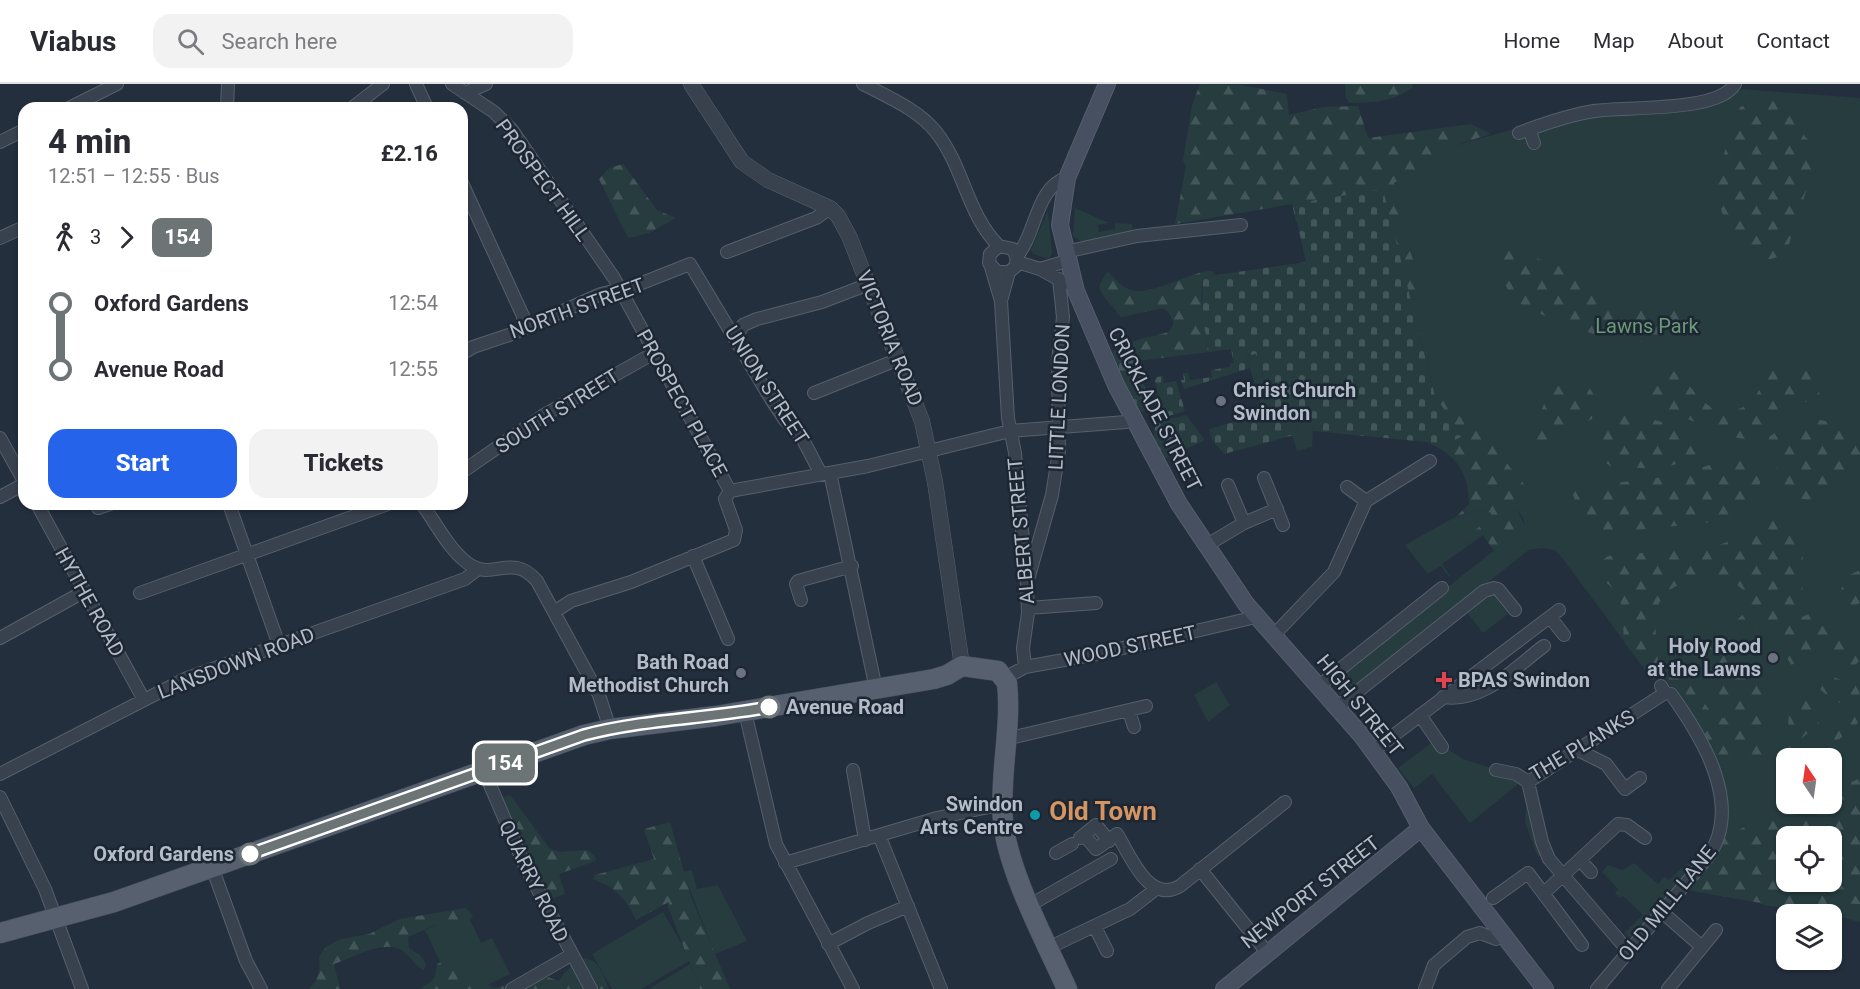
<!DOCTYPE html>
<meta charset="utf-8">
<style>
body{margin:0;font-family:Roboto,sans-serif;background:#f2f2f3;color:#2b2b33;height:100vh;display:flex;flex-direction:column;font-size:22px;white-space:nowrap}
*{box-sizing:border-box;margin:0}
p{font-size:20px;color:#7c7c81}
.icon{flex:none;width:33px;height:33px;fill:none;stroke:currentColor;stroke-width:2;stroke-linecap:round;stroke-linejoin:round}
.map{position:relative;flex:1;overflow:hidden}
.sheet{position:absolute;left:18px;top:18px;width:450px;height:408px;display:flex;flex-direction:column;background:#fff;border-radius:18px;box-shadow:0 2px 4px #0004}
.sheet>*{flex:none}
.badge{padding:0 12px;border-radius:9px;font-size:21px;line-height:39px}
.needle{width:39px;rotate:347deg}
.tools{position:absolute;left:1776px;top:664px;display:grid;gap:12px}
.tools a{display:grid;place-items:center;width:66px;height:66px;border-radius:12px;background:#fff;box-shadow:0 2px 4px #0004;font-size:30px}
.map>.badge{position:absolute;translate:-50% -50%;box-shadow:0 0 0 3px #fff}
.legs{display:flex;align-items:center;gap:9px;height:66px;padding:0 30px;font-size:20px}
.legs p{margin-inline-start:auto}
.headline{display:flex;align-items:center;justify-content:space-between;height:102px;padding:0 30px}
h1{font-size:33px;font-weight:800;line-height:45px}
.action{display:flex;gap:12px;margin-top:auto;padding:12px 30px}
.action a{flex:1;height:69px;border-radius:18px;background:#2563eb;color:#fff;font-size:24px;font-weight:800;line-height:69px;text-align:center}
.action a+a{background:#f2f2f3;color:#2b2b33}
ul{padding:0 30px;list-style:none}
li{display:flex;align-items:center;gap:21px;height:66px;font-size:22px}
li i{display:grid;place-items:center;width:9px;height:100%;margin:0 8px;background:currentColor}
li i::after{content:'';width:15px;height:15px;margin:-8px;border:4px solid;border-radius:50%;background:#fff}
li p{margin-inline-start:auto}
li:first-child i{background:linear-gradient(#0000 50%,currentColor 0)}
li:last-child i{background:linear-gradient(currentColor 50%,#0000 0)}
header{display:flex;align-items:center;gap:36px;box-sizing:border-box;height:84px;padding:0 30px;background:#fff;border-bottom:2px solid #e1e1e2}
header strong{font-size:28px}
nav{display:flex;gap:33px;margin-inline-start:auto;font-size:21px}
.search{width:420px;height:54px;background:#f2f2f3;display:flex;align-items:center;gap:15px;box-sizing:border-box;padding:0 21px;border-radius:18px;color:#7c7c81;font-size:22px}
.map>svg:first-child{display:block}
.green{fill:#263c3f;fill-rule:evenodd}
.forest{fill:url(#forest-firs);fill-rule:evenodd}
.cemetery{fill:url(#cemetery-stones)}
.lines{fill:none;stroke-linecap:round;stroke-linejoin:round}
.minor-casing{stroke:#565f6c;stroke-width:14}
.tertiary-casing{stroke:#565f6c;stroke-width:16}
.secondary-casing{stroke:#565f6c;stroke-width:18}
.primary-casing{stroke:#414a57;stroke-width:21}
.minor{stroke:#38414e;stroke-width:12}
.tertiary{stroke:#38414e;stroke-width:15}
.secondary{stroke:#465061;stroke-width:16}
.primary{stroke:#56606e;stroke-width:20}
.line-1-casing{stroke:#fff;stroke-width:14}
.line-1{stroke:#6c7476;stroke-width:9}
.worship-dot{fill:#6b7280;stroke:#1d2633;stroke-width:2}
.health-dot{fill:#e0444e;stroke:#1d2633;stroke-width:2}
.stop-1-dot{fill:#fff;stroke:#6c7476;stroke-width:3}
.culture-dot{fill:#0f9aa8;stroke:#1d2633;stroke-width:2}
.labels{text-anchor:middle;stroke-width:5;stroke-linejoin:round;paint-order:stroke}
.street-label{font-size:20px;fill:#b4bcc9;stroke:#1d2633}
.park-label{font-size:20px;fill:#6b9a76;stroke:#1d2633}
.poi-label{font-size:20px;font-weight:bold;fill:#b4bcc9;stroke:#1d2633;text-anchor:end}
.stop-label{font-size:20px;font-weight:bold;fill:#b4bcc9;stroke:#1d2633;text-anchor:start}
.district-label{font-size:26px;font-weight:bold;fill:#d59563;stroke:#1d2633}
</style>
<header>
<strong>Viabus</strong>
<div class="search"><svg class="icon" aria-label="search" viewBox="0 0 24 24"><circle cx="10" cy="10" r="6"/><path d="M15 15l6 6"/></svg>Search here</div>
<nav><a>Home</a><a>Map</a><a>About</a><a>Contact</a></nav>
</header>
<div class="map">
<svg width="1860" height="905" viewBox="0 0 1860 905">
<defs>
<pattern id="forest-firs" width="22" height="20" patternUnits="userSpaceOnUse" patternTransform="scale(1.5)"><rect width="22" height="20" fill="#263c3f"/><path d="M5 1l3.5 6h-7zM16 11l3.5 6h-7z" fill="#435659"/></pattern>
<pattern id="cemetery-stones" width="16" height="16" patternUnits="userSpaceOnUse" patternTransform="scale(1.5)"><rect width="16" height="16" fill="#263c3f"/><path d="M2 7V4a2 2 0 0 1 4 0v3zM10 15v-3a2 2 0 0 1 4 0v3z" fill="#435659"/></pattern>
</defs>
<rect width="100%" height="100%" fill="#242f3e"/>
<path class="green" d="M1741,5l119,9v824l-28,-7 -69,-10 -60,-35 23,-71 -7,-37 -56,-87 -10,5 -93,-125 -5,-5 -14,-2 -12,2 -186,147 -14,-16 196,-155 -2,-8 -88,-122 -52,-207 70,-43 61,-17 2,9 20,-2 3,-5 25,-10 166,-26zM1786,675h46v45h-46zM1786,753h46v45h-46z
M1075,124l34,15 -11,2 1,7 16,-3v-6l17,1 1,8 -48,12 -12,-8z
M1048,127l4,42 -3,6 -16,-5 -2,-4z
M1256,270l15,50 -9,3 -16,-51z
M1304,325l4,2 5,20 -1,16 -15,4 -5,-16 6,-2 -1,-19z
M1479,426l12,3v4l-24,25 2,3 -27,19 8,12 -6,7 5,-6 -8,-11 -13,8 -23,-29 52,-29z
M1485,510h8l15,20 -25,19 -18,-23z
M1216,598l14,23 -22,17 -14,-27z
M1435,656l28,19 51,16 3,10 -47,38 -38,-49 -18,14 -16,-20z
M1527,713l15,58 -4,2 -13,-35z
M1693,774l4,3 -61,73 -7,3 -5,-4 19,-18 -20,-19 -3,2 -5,-5 3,-4 -16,-17 6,-7 14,5 12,-7 24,21 6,-7 5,3z
M692,786l5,19 21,-4 29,56 -32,13 -32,-82z
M466,827l15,32 11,-5 18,36 -31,15h-26l-28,-59z
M663,828l28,48 -50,29h-29l-20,-35z
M690,880l10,25h-51z"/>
<path class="forest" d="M1200,0l41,1 46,9 2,21 34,-8 35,-1 10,32 103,-14 20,10 -38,12 -59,37 7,44 16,43 3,52 -12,3 -112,-104 -4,-17 -117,20 11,-58 -3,-5 9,-56z
M1345,0h68l-1,4c-26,16 -33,13 -62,15l-4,-5z
M1760,16h16c15,14 23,32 39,47v17l-26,80 -8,12 -10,3 -22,-1c-13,-17 -31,-44 -31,-66 -1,-21 14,-66 22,-85z
M623,80l34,46 19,8 -27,15 -21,5 -29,-59 10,-11z
M1509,166l48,14 25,17 17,16 29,15 48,-6 19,9 2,8c-37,38 -120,9 -160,-11 -6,-3 -16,-6 -21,-11 -9,-9 -16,-28 -20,-41l3,-7z
M1212,187l3,4 -12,2 -2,20 5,42 70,12 -44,3 -1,-5 -93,12v8l-3,1 -22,-8 -3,-9 30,-14 29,-7 5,-9 -5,-10 -6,-5 -42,9 -19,-23 -3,-8 7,-13 2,-1c6,5 12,13 18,16 22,12 63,-17 86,-17z
M1776,281l32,6 9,12 3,13c-13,7 -31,10 -42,20 -6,5 -8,15 -14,19 -24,17 -83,-23 -107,-29l-9,-16 -2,-13 11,-10c4,1 10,1 14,3 24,13 38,57 72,37 15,-8 19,-22 22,-38z
M1564,297h20c12,13 13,21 8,38 -16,9 -43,29 -59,33l-10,-8v-11l18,-22 10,-23z
M1432,299l9,4 19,30 19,12 48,59 3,8 -14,12 9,18 -31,25 -11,-16 -14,10 -2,-3 6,-10 18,-15v-4l-12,-3 -22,6 12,-12c-1,-33 -12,-48 -42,-62l20,1 -21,-56z
M1622,331c30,4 52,6 76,25v13l-21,11 -20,5 -47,-3 -9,-7 -11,-23c6,-14 17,-18 32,-21z
M1817,335c21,5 43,11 43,36 -5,6 -13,10 -17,16 -16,28 -30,37 -60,20l-7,-27 -6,-6 -1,-21 12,-9z
M1743,371l5,11 12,12v6c-17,13 -18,26 -39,37l-111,12c-20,-6 -31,-19 -37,-39l6,-7 94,-11z
M1781,434l14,8 8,23 -1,50 -14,11 12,8 19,-9 4,1 4,9v12c10,10 25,13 33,23l-1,7 -4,4h-19l-15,-14 -2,1 -5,16 -8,-8 -15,5 -5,-9 -4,-23 -21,-8 -21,6 -2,-12 14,-13 -10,-17 -13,-11c-18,1 -49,1 -63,15 -3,3 -8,11 -9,16 -3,9 -1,58 5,64 6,7 12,2 21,2 14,12 20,31 35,44l6,-1 5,-6c-11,-25 -27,-35 -20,-65l12,-6 16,29 27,18 5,26 -6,41 -5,7 -9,2 -19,-7 -10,11 -5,-14 -52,-79 -10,5 -29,-38 -2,-35 -5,-15 -16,-14 -4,-9 2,-6 9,-7c22,-2 43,-4 65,-6 16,-2 30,-1 46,-5 28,-8 25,-25 62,-27z
M1860,486v33l-17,8 -7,-3 -1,-5 12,-27z
M1830,592l29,10 1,17c-16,6 -32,-5 -42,-16v-6z
M1801,610c13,7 17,15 18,29l-28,25 -7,-2 -4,-6 8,-15 2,-24z
M1844,628l10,3 4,8 -22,19 -8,2c-10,-14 3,-27 16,-32z
M1822,668l3,7h-39v30h-2l-7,-25 6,-9h27z
M1860,694v126l-31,-1 -12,10 -130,-23 34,-53 16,-6 49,-28 46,1v-13zM1786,753h46v45h-46z
M510,711l40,54 10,3 28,-2 8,8 -1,3 -36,13 6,20 -16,6 -49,-102z
M670,738l21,75 39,92h-30l-32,-82 1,-5 -33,18c-10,-22 -20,-32 -43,-41l2,-4 59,-16 -10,-30z
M466,824l7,8 -9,8 -29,1 -27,12 1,11 11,7 6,9 -2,6c-10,-4 -12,-13 -21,-19 -17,-13 -51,7 -69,13l6,25h-31c11,-10 11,-20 10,-33l8,-10 14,-7 28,-5 31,-15z
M584,874c15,1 20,19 25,31h-188c14,-12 13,-5 16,-25l7,-3 50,27 48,-13 17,6 6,-9z"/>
<path class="cemetery" d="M1383,105l52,207 28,40 -16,8 -134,-13 -5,-19 -4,-3 -7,5 1,20 -74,20 -12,-14 -3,-11 49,-14 4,-8 9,-3 -15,-50 -10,2 4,12 -66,21 -3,-9h3l-1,-7h5l2,7 22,-3 -1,-7 19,-3v-4h4l-3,-14 -22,3 -7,-37 1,-38 103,-15 -13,-58z
M1125,274l6,10 7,1 13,35 -2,5 -8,3 -28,-50z
M1163,292l1,7 12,-2 9,30 -29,9 4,-18 -5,-21 2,-4z
M1186,331l19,25 -41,19 -10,-21 1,-15z"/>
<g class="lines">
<defs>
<path id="minor" d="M416,0l11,24
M452,0l42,28 18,18 102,148 116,213
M863,0c25,13 56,26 73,48 28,35 31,83 63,114
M465,9l21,-9
M69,24l48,-24
M227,24l1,-24
M352,24l31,-24
M1529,45l5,14
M1519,49c24,-9 49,-18 75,-22 31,-5 124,2 141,-27
M0,58l24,-12
M462,99l61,133 1,12
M0,154l24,-11
M727,168l89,-34 14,-10
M1065,168l72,-16 104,-11
M1017,172c19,-21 19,-70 50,-78
M1017,178l23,7 25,14
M991,183l10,34 7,117 7,35 12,131 1,29 -5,35 2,19
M1040,185l27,-8
M1001,217l8,-29 6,-5 2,-8 -4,-10 -14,-3 -9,8 -1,9 8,9h12
M736,254l7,-13 14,-6 65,-17 47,-18
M462,270l11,-7 36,-12 92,-41 36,-9 53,-21 81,135 14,21 16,16 20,38
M814,309l85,-34
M0,354l24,43
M462,388l82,-57 110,-62
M830,389l46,216
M1264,394l19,47
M1228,401l16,38
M1347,403l19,14
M730,407l138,-25 142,-35 116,-9
M0,413l24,-13
M37,420l107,196
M229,420l50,141
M422,420c14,19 29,50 50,62 22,13 41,-13 65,15l62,114 11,34
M98,424l12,-4
M1207,461l37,-22 33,-14
M693,472l35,83
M1029,492l23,-81 7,-44 -1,-90 5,-44 -4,-38
M140,509l248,-89
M801,516l-5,-16 2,-3 54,-15
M1028,524l68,-5
M554,528l17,-11 60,-19 103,-42 2,-10 -11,-31 5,-8
M1550,533l14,18
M1273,552l61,-64 32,-71 64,-40
M0,554l85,-47
M1005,594l20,-11 72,-13 159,-37
M1319,602l123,-98
M1443,613c41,6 71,-29 101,-51
M1338,623l146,-116 10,-3 4,1 17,21
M1129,627l5,16
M745,628l31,132 77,145
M1420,631l22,32
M1006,655l140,-33
M1578,666l28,14 19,25 15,-11
M1373,667l186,-141
M853,686l12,70
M1496,686l20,4 12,8 137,-89
M484,687l40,93 67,125
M0,690l187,-96 278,-99 13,-10
M1528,698l14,60 7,17 80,93
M0,713l45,92 37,100
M879,751l62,154
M1084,751l12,14 21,-15c13,21 32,71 63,52l105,-84
M1080,754l16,-13 13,16
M1056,769l16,-9
M1580,776l11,12
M785,779l152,-45 66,-14
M212,783l34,94 15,28
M1200,785l66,82
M1544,809l74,-69 9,1 18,13
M1493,814l35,-25 54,72
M1030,821l81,-46
M1662,828l40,35
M1095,843l12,24
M828,860l40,-21 40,-17
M1048,864l82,-39 26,-20
M512,905l59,-34
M1425,905l9,-24 33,-28 13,-4 16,6
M1597,905l111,-132c36,-52 -6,-120 -37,-163l-6,-1 -4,-7
M1668,905l48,-59"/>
<path id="tertiary" d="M691,0l51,78 26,18 62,28 8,8 11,20 73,185 13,61 27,184"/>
<path id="secondary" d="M1107,0l-40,94 -7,47 16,66 40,94 63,119 67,100 116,132 37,51 22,41 124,161
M1224,905l197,-161"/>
<path id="primary" d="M0,849l114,-31 470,-167 26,-6 106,-13 218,-37 13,-4 15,-9 36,5 9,12c5,45 -8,92 -4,138 5,51 43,121 64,168"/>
</defs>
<use href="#minor" class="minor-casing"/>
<use href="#tertiary" class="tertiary-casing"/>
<use href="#secondary" class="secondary-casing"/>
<use href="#primary" class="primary-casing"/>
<use href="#minor" class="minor"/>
<use href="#tertiary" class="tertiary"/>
<use href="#secondary" class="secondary"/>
<use href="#primary" class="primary"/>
</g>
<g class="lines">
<defs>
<path id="line-1" d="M250,770l334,-119c60,-16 124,-16 185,-28"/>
</defs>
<use href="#line-1" class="line-1-casing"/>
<use href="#line-1" class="line-1"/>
</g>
<g class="worship-dot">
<circle cx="1221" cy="317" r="6"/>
<circle cx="1773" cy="574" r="6"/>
<circle cx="741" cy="589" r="6"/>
</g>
<path class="health-dot" d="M1441 587h6v6h6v6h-6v6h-6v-6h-6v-6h6z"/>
<g class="stop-1-dot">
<circle cx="769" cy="623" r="10"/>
<circle cx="250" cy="770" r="10"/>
</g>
<circle class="culture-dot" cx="1035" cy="731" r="6"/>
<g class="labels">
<g class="street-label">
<text transform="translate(543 96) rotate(54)" y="7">PROSPECT HILL</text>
<text transform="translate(577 224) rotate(-20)" y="7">NORTH STREET</text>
<text transform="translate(890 254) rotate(68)" y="7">VICTORIA ROAD</text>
<text transform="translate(767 301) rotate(57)" y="7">UNION STREET</text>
<text transform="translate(1059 313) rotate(-87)" y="7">LITTLE LONDON</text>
<text transform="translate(682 319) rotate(61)" y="7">PROSPECT PLACE</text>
<text transform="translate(1155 325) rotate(63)" y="7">CRICKLADE STREET</text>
<text transform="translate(557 327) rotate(-32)" y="7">SOUTH STREET</text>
<text transform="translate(1021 447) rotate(-95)" y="7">ALBERT STREET</text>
<text transform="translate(90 518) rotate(61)" y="7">HYTHE ROAD</text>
<text transform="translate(1130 562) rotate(-12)" y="7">WOOD STREET</text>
<text transform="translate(236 579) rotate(-21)" y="7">LANSDOWN ROAD</text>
<text transform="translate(1360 621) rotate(51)" y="7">HIGH STREET</text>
<text transform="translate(1582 661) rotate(-31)" y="7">THE PLANKS</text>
<text transform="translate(534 797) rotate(64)" y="7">QUARRY ROAD</text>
<text transform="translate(1310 808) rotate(-38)" y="7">NEWPORT STREET</text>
<text transform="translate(1667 819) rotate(-51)" y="7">OLD MILL LANE</text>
</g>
<g class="park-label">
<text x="1647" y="249">Lawns Park</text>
</g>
<g class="poi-label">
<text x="1233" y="313" text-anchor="start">Christ Church<tspan x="1233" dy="23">Swindon</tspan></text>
<text x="1761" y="569">Holy Rood<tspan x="1761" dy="23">at the Lawns</tspan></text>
<text x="729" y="585">Bath Road<tspan x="729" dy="23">Methodist Church</tspan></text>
<text x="1458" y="603" text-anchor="start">BPAS Swindon</text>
<text x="1023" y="727">Swindon<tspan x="1023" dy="23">Arts Centre</tspan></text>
</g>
<g class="stop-label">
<text x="786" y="630">Avenue Road</text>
<text x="234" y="777" text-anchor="end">Oxford Gardens</text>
</g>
<g class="district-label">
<text x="1103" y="736">Old Town</text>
</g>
</g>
</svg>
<div class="tools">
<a><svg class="needle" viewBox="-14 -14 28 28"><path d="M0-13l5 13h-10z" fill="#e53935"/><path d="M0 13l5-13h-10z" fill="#7c7c81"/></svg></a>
<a><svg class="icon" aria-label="locate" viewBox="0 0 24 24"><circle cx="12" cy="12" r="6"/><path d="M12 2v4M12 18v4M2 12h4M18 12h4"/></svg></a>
<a><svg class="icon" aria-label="layers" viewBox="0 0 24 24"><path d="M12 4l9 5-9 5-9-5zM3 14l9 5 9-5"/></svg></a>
</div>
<b class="badge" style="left:505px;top:679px;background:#6c7476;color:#fff">154</b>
<section class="sheet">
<div class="headline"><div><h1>4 min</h1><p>12:51 – 12:55 · Bus</p></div><b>£2.16</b></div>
<div class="legs"><svg class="icon" aria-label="walk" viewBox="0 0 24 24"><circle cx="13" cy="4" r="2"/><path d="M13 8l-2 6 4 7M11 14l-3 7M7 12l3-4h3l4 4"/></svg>3<svg class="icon" aria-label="forward" viewBox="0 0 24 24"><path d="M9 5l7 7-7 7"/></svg><b class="badge" style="background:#6c7476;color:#fff">154</b></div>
<ul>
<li><i style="color:#6c7476"></i><b>Oxford Gardens</b><p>12:54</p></li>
<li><i style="color:#6c7476"></i><b>Avenue Road</b><p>12:55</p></li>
</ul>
<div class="action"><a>Start</a><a>Tickets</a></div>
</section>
</div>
